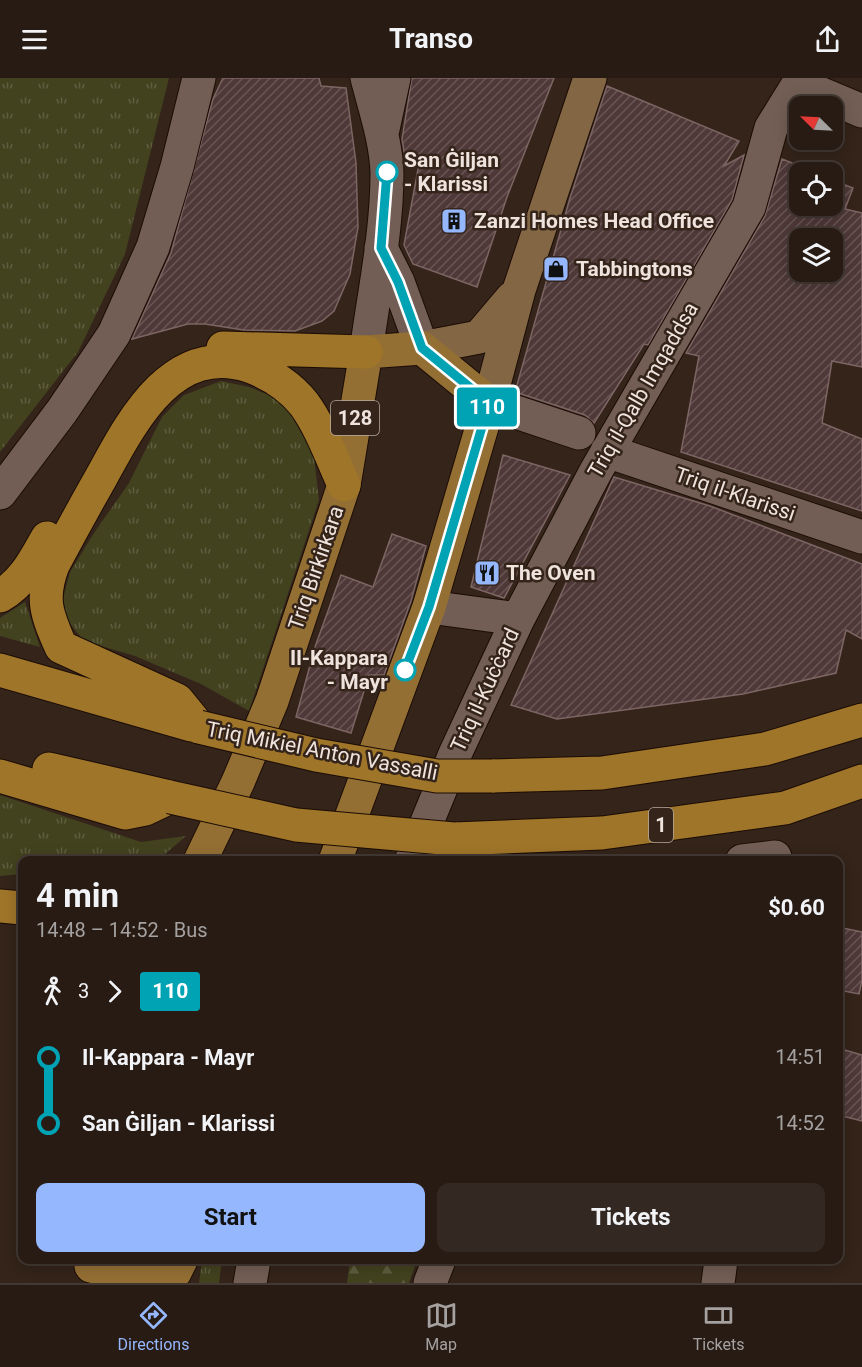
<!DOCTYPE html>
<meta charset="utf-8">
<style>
body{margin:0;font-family:Roboto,sans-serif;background:#332822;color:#f1f3f6;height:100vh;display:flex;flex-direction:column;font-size:22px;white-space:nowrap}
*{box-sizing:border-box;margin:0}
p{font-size:20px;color:#a4a1a0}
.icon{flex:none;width:33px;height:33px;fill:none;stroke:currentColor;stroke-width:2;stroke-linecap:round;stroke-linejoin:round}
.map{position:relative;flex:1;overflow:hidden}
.side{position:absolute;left:18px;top:778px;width:825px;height:408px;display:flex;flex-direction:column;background:#271b14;border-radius:12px;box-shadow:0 3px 15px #0003,0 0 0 2px #433934}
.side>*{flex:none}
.badge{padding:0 12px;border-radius:4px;font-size:21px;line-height:39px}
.needle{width:39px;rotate:294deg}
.fabs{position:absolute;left:789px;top:18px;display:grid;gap:12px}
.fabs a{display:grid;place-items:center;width:54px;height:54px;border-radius:12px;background:#271b14;box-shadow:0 3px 15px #0003,0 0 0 2px #433934;font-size:30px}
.map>.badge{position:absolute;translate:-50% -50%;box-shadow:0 0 0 3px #fff}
.legs{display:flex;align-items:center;gap:9px;height:66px;padding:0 18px;font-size:20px}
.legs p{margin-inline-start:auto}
.summary{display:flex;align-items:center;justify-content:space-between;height:102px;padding:0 18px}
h1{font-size:33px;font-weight:700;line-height:45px}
.cta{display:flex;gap:12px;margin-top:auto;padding:12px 18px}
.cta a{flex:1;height:69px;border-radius:12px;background:#95b7fd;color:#111;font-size:24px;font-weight:700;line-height:69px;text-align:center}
.cta a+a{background:#332822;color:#f1f3f6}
ul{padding:0 18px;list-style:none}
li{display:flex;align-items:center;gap:21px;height:66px;font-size:22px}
li i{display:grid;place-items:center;width:9px;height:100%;margin:0 8px;background:currentColor}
li i::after{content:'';width:15px;height:15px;margin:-8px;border:4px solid;border-radius:50%;background:#271b14}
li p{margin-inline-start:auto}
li:first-child i{background:linear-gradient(#0000 50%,currentColor 0)}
li:last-child i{background:linear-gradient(currentColor 50%,#0000 0)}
header{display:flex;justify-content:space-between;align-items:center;height:78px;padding:0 18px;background:#271b14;font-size:27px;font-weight:700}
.tab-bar{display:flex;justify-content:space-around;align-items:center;height:84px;border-top:2px solid #433934;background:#271b14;font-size:16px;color:#a4a1a0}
.tab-bar a{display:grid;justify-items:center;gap:3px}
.tab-bar .on{color:#95b7fd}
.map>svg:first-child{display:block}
.grass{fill:url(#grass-tufts)}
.forest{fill:url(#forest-firs)}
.building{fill:url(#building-hatch);stroke:#7d6564;stroke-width:1.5;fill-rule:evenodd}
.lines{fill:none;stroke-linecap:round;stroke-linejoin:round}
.minor-casing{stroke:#1b0c05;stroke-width:35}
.secondary-casing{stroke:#1b0c05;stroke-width:35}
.primary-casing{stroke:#1b0c05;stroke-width:35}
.trunk-casing{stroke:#1b0c05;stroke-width:35}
.minor{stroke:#725e54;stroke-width:33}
.secondary{stroke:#836744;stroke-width:33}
.primary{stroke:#946f34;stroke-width:33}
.trunk{stroke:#9f7529;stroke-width:33}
.trunk-bridge-casing{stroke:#1b0c05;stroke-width:35;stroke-linecap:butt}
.trunk-bridge{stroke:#9f7529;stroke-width:33}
.line-1-casing{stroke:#fff;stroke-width:14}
.line-1{stroke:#00a3b4;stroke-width:9}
.stop-1-dot{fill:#fff;stroke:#00a3b4;stroke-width:3}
.labels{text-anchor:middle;stroke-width:5;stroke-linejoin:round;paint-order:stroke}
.shield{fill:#34241a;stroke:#b7aaa2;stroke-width:1.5}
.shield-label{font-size:20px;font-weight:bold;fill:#efe3dd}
.stop-label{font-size:21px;font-weight:bold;fill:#efe3dd;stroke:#34241a;text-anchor:start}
.poi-label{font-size:21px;font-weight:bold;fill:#efe3dd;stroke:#34241a;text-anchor:start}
.street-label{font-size:21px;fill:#efe3dd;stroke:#34241a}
</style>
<header><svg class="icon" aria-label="menu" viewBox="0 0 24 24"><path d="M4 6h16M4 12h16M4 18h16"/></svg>Transo<svg class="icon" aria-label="share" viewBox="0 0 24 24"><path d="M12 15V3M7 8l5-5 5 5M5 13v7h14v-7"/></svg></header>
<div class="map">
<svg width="862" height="1205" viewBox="0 0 862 1205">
<defs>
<pattern id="grass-tufts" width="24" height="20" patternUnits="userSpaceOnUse" patternTransform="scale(1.5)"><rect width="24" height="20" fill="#42421f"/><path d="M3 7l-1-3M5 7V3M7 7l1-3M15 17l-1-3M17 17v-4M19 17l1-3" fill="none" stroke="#5e5d3f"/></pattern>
<pattern id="forest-firs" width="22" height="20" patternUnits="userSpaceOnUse" patternTransform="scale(1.5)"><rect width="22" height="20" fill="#42421f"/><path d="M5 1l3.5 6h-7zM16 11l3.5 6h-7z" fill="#5e5d3f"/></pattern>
<pattern id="building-hatch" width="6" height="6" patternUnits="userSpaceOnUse" patternTransform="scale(1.5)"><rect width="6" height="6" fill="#4e3938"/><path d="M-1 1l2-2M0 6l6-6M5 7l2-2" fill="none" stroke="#685654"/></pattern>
</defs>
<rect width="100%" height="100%" fill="#34241a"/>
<path class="grass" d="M0,0h169l-44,176 -47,98 -78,100z
M221,303l28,6 39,16 24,37 7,60 -70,211 -48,-27 -66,-28 -51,-15 -16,-20 -5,-22 7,-27 24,-39 35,-50 33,-66 22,-22z
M25,524l15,45 -40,-11v-18z
M0,717l141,47 45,-6 -29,25h-135v13l-22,2z
M202,1182h20l-3,23h-20z"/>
<path class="forest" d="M350,1182h67l-8,23h-62z"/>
<path class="building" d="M223,0h96l2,8 25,2 10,75 2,64 -8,47 -16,37 -12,10 -27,10 -51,-1 -39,-6h-17l-56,15 39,-86 42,-154z
M412,0h142l-47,119 -30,90 -64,-23 -9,-19 15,-81 -14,-7 -3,-18z
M607,8l132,55 -15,25 20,-11 -12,45 -84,145 -4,-1 -50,79 -9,-8 -70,-23 55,-194z
M782,81l33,13h-15v34h32v-26l21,8 -8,21 17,4v154l-30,-6 -10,62 40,16v72l-181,-59 18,-96 -13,-3 79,-137zM800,160h32v34h-32z
M503,377l67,20 -66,123 -33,-11z
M614,399l96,29 152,58v75l-16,-9 -10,43 -93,21 -186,25 -46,-14z
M392,456l34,12 -15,55 -27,74h-15l-18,58 -55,-16 19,-70 26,-72 32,12z
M838,849l24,5v48l-3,14 -21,-4z
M838,970l24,7v66l-24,-6z"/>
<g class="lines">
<defs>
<path id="minor" d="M798,6l64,27
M383,51l11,-51
M381,170l17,34 24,66
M366,274c8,-59 21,-120 21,-179 -1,-32 -12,-64 -20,-95
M489,325l90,30
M607,373l255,86
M0,415l62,-82 52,-77 39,-87 24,-80 22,-89
M429,529l89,12 78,-148 153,-264 22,-79 31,-50
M411,783l44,-107 63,-135
M742,783l33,-4 -1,4
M250,1205l4,-23
M430,1205l9,-23
M718,1205l3,-23"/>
<path id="secondary" d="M422,270l57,-11 33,-39
M489,325l30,-113 71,-212"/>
<path id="primary" d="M200,783l38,-79 34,-81 72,-216 22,-133 56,-4 67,55 -60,204 -94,254
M91,1188l50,13 34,-7 6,-12"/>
<path id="trunk" d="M223,270l143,4
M0,518c24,-14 34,-35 47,-58
M0,592l191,55
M199,649l-22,-27 -116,-53c-14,-32 -21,-48 -8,-82 16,-30 33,-61 50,-91 30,-55 70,-132 146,-108 22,8 40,19 55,38 17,23 28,55 40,81
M49,691l121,28
M0,698l125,37 20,-4 25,-12
M492,698l110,-3 163,-24 97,-29
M454,761l148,-6 183,-25 77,-27
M0,828l22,2"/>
</defs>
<use href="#minor" class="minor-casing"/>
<use href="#secondary" class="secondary-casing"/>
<use href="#primary" class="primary-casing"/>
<use href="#trunk" class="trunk-casing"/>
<use href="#minor" class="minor"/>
<use href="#secondary" class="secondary"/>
<use href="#primary" class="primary"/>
<use href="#trunk" class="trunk"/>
<defs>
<path id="trunk-bridge" d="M199,649l117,28 121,21h55
M170,719l126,28 158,14"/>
</defs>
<use href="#trunk-bridge" class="trunk-bridge-casing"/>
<use href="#trunk-bridge" class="trunk-bridge"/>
</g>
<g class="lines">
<defs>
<path id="line-1" d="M387,94l-6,76 17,34 24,66 67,55 -60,204 -24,63"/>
</defs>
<use href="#line-1" class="line-1-casing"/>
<use href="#line-1" class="line-1"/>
</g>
<defs>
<symbol id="building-square" viewBox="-11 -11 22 22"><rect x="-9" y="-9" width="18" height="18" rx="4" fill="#95b7fd" stroke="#34241a"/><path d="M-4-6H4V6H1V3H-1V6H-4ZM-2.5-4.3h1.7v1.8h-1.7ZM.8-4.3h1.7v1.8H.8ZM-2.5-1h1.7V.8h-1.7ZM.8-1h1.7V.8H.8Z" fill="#111"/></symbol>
<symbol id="shop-square" viewBox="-11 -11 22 22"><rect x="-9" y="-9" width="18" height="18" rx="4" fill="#95b7fd" stroke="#34241a"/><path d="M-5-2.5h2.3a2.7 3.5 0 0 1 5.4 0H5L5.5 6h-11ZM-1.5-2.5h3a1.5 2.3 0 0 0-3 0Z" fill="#111"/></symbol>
<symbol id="restaurant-square" viewBox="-11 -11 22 22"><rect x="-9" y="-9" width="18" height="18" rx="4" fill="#95b7fd" stroke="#34241a"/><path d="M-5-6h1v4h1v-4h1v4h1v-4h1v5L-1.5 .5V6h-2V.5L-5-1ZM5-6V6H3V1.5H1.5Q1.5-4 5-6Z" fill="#111"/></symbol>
</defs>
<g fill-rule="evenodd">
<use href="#building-square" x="439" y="128" width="30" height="30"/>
<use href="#shop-square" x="541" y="176" width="30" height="30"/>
<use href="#restaurant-square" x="472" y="480" width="30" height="30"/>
</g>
<g class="stop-1-dot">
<circle cx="387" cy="94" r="10"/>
<circle cx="405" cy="592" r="10"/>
</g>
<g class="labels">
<g class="shield">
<rect x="331" y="323" width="48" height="34" rx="4.5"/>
<rect x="649" y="730" width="24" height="34" rx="4.5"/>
</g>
<g class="shield-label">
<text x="355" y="347">128</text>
<text x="661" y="754">1</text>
</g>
<g class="stop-label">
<text x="404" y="89">San Ġiljan<tspan x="404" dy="24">- Klarissi</tspan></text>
<text x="388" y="587" text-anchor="end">Il-Kappara<tspan x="388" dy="24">- Mayr</tspan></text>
</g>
<g class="poi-label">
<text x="474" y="150">Zanzi Homes Head Office</text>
<text x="576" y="198">Tabbingtons</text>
<text x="506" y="502">The Oven</text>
</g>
<g class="street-label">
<text transform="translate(643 312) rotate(-60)" y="7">Triq il-Qalb Imqaddsa</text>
<text transform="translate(735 416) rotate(19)" y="7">Triq il-Klarissi</text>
<text transform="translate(316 490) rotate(-71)" y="7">Triq Birkirkara</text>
<text transform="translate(485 612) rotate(-65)" y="7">Triq il-Kuċċard</text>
<text transform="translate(322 673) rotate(11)" y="7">Triq Mikiel Anton Vassalli</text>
</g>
</g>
</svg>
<div class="fabs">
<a><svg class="needle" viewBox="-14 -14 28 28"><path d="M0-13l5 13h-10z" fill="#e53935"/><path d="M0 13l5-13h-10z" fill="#a4a1a0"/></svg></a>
<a><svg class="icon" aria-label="locate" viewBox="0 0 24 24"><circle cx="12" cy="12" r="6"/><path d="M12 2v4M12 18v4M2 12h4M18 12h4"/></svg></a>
<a><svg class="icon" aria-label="layers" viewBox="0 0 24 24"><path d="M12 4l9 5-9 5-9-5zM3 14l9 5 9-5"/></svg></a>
</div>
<b class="badge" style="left:487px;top:329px;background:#00a3b4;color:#fff">110</b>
<section class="side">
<div class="summary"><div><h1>4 min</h1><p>14:48 – 14:52 · Bus</p></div><b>$0.60</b></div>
<div class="legs"><svg class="icon" aria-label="walk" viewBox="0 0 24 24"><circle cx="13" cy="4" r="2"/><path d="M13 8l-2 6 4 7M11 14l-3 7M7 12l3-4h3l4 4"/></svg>3<svg class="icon" aria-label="forward" viewBox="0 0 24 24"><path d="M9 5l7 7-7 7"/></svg><b class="badge" style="background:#00a3b4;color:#fff">110</b></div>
<ul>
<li><i style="color:#00a3b4"></i><b>Il-Kappara - Mayr</b><p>14:51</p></li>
<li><i style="color:#00a3b4"></i><b>San Ġiljan - Klarissi</b><p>14:52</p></li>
</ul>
<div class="cta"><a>Start</a><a>Tickets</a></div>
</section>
</div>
<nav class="tab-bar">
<a class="on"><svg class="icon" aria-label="directions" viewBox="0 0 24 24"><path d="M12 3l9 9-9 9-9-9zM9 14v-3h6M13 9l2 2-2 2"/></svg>Directions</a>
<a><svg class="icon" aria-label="map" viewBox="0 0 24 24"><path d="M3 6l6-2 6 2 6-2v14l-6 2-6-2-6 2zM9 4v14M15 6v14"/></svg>Map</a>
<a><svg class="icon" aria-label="tickets" viewBox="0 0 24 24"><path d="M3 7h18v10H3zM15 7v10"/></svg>Tickets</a>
</nav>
